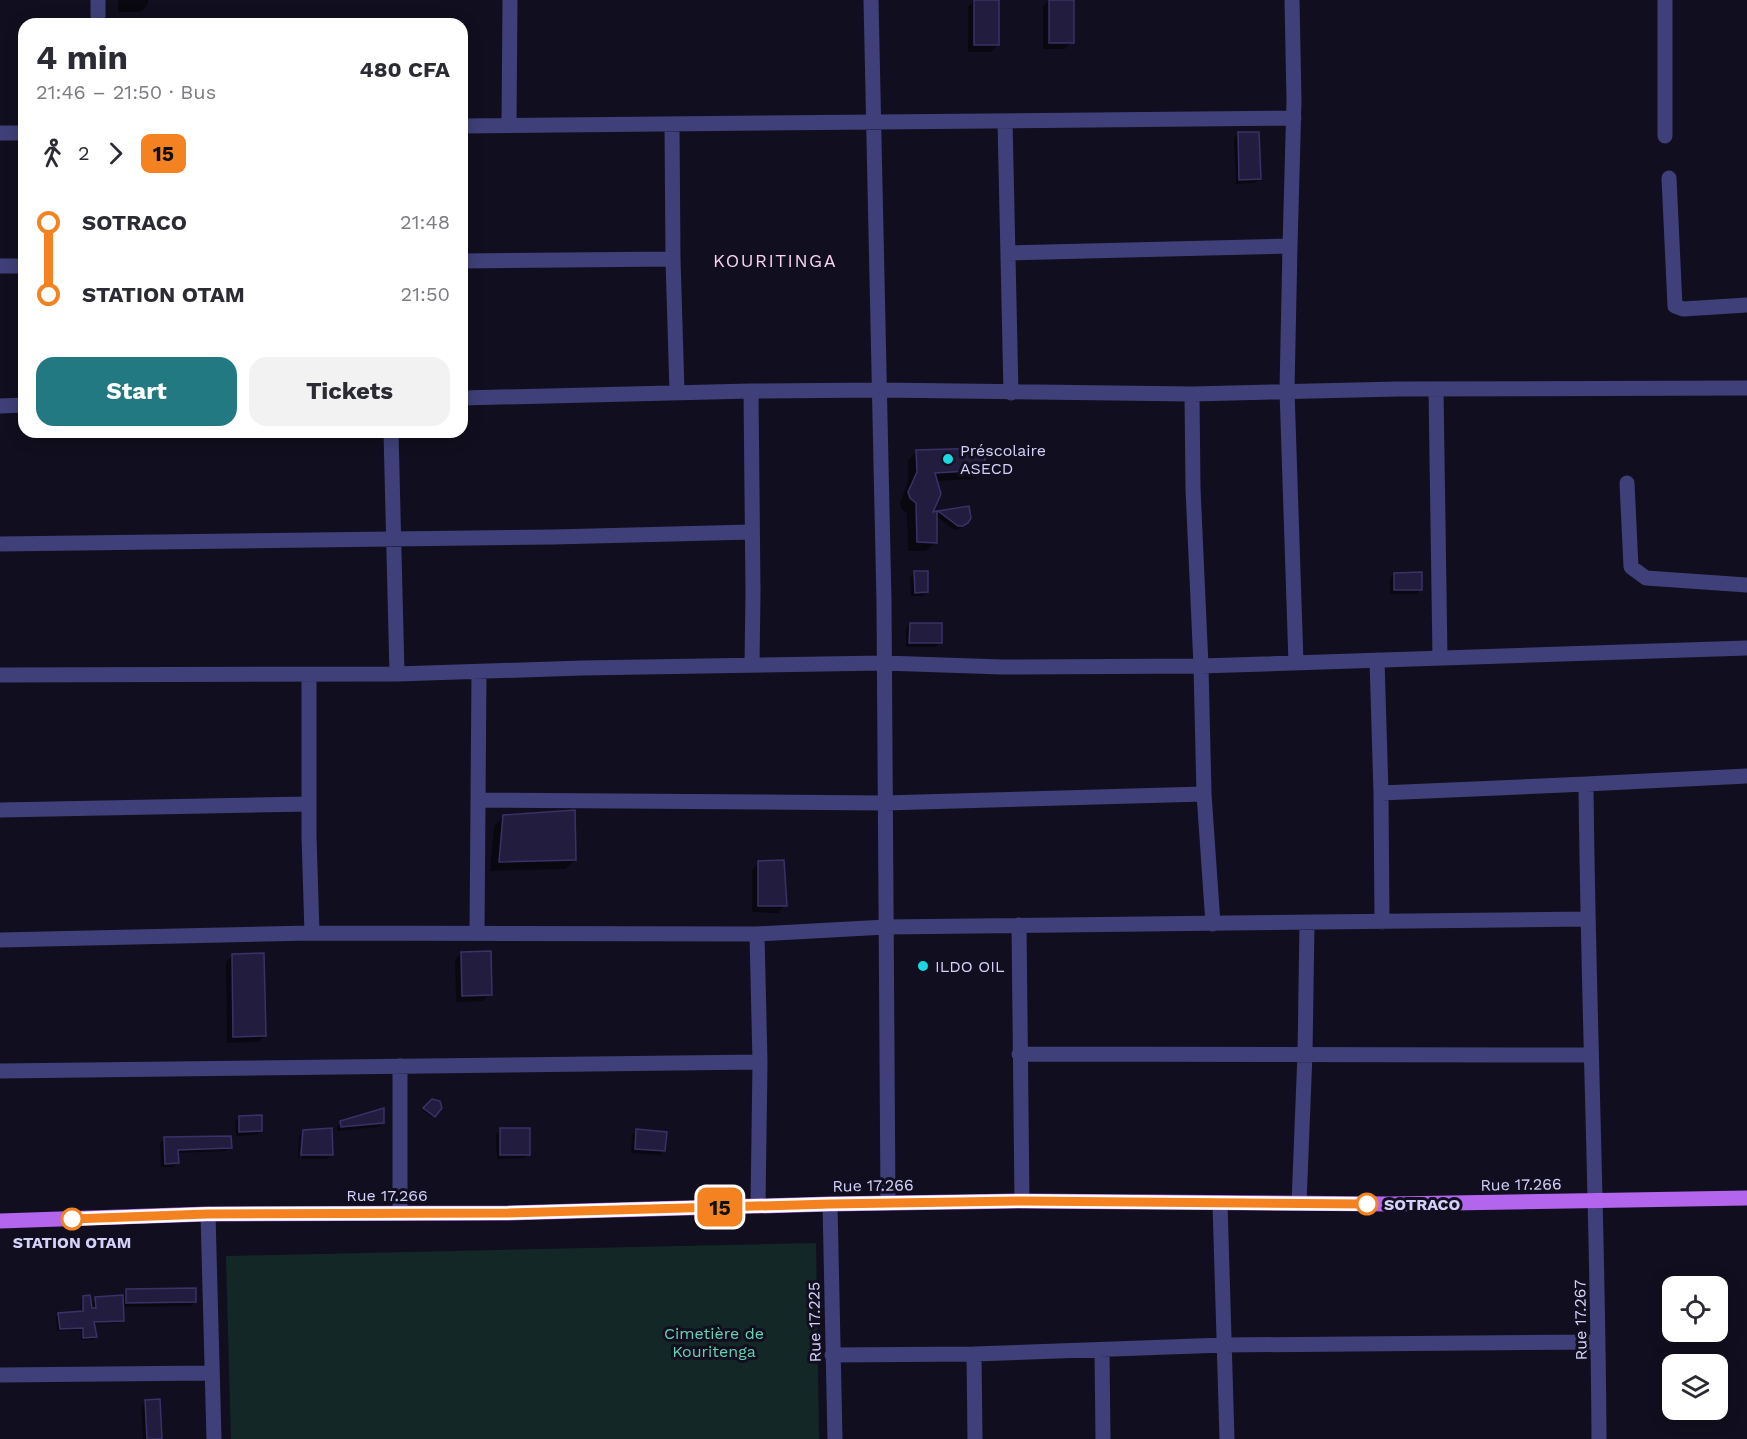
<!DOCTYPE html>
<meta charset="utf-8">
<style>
body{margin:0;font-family:"Work Sans",sans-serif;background:#f2f2f3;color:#2b2b33;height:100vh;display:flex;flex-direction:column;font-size:22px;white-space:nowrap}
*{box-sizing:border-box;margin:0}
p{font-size:20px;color:#7c7c81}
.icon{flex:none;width:33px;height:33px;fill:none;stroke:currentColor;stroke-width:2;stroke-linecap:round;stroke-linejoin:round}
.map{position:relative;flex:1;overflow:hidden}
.drawer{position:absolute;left:18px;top:18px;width:450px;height:420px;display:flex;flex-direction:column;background:#fff;border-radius:18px;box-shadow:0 3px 15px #0003}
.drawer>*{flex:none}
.badge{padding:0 12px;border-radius:9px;font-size:21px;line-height:39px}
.buttons{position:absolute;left:1662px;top:1276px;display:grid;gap:12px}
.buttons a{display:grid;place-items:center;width:66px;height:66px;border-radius:12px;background:#fff;box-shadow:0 3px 15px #0003;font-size:30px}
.map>.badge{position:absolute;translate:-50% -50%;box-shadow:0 0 0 3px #fff}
.legs{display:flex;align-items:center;gap:9px;height:66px;padding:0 18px;font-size:20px}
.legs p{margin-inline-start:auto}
.summary{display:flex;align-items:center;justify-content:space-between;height:102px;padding:0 18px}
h1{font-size:33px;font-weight:700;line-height:45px}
.action{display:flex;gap:12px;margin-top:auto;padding:12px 18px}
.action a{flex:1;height:69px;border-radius:18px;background:#227981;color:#fff;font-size:24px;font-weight:700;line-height:69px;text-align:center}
.action a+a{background:#f2f2f3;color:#2b2b33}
ul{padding:0 18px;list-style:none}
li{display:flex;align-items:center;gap:21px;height:72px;font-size:22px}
li i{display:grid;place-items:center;width:9px;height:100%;margin:0 8px;background:currentColor}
li i::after{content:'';width:15px;height:15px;margin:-8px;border:4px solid;border-radius:50%;background:#fff}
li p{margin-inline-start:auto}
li:first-child i{background:linear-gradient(#0000 50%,currentColor 0)}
li:last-child i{background:linear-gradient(currentColor 50%,#0000 0)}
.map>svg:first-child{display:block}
.green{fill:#132826}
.shadow{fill:#0007}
.building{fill:#221d3e;stroke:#393268;stroke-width:1.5}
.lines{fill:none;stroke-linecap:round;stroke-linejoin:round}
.minor{stroke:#3f4079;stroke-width:15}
.major{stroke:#b365ee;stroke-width:15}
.line-1-casing{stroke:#fff;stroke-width:14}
.line-1{stroke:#f58220;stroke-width:9}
.poi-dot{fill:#18d8e0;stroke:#110f1f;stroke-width:2}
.stop-1-dot{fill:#fff;stroke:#f58220;stroke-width:3}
.labels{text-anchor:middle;stroke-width:6;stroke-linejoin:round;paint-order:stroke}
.poi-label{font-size:16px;fill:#d4d2fa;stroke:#110f1f;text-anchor:start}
.street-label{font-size:16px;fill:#d4d2fa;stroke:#110f1f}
.stop-label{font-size:16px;font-weight:bold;fill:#d4d2fa;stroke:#110f1f;text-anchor:start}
.park-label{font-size:16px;fill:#66d2b0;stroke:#110f1f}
.neighbourhood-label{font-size:18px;letter-spacing:1.5px;fill:#fad4ef;stroke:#110f1f}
</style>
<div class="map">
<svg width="1747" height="1439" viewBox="0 0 1747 1439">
<rect width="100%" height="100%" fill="#110f1f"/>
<path class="green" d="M816,1243l3,196h-588l-5,-183z"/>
<path class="shadow" d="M118,0h41h-11v5l-7,7h-23z
M975,0h23v45l-7,7h-23v-45z
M1049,0h24l-1,42 -7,7h-22v-43z
M1238,134l21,45 -4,4 -19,1 -2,-46z
M917,451l67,18 -10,10 -38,2 -6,33 6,2 3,-3 29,-5 -1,14 -9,8 -5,-1 -17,-13v26l-10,9h-18l-1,-38 -6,-5 -1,-6 8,-20v-21z
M915,573l12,19 -5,4h-11l-1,-19z
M1394,574l26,16 -4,4h-26v-16z
M910,624l30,18 -4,5h-30v-18z
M504,816l71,44 -10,9 -75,2 4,-45z
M759,863l26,43 -7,7 -26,-1v-42z
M461,953l29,41 -7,7 -27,1 -1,-42z
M233,955l32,81 -7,6 -31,1 -1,-81z
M432,1101l9,7 -9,9 -9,-6z
M239,1118l22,13 -4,4 -21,1 -1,-14z
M341,1123h42l-5,4 -41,4v-4z
M501,1130l28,24 -4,4 -28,1 -1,-25z
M303,1131l28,24 -4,4h-25l2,-26h-3z
M637,1131l27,19 -4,5 -29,-2 1,-18z
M301,1134l-2,25h-1l1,-23z
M165,1138l65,9 -4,4 -49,2v10l-4,4h-12l-1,-24z
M127,1290l68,12 -4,4 -69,1v13l-3,3 -26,1 3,13 -3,3h-12v-10l-24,1 -1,-14 3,-3 21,-1 1,-13 3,-3 10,17 -1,-12 3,-3 27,-2z
M146,1401l14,38h-17l-2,-33z"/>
<path class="building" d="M974,0h25v45h-25z
M1049,0h25v43h-25z
M1238,132h21l2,47 -22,1z
M985,448v22l-50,3 6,21 -8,18 4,-1v32l-20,-1 -1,-39 -6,-5 -2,-6 9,-20 -1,-22z
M969,506l2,12 -3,5 -5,3h-5l-20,-15z
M914,571h14v21l-13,1z
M1422,572v18h-28v-17z
M910,623h32v20h-33z
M575,810l1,50 -77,2 4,-47z
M784,860l3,46h-29v-45z
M491,951l1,44 -30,1 -1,-44z
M264,953l2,83 -33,1 -1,-83z
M432,1099l8,2 2,7 -7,9 -12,-9z
M384,1108v15l-43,4 -1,-6z
M262,1115v16l-23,1v-16z
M332,1128l1,27h-32l2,-25z
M500,1128h30v27h-30z
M636,1129l31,3 -2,19 -30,-2z
M231,1136l1,12 -54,2 1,13 -14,1 -1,-27z
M196,1288v14l-70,1v-14z
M90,1295l2,13h4l-1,-11 28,-2 1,26 -30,1 3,15 -14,1v-10l-23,1 -2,-16 25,-2v-15z
M160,1399l2,40h-15l-2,-39z"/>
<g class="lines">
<path class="minor" d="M98,0v24
M871,0l13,602 4,601
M1665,0v136
M1005,121l6,272
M672,124l1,135 4,133
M509,125l1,-125
M462,126l832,-8
M0,133h24
M1669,178l6,128 8,3 64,-4
M1290,246l4,-145 -2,-101
M1009,253l281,-7 -3,144 9,273
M462,261l211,-2
M0,266h24
M1436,389l4,269
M751,391l2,201 -1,73
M1192,394l1,95 8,177 3,128 9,130
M462,398l289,-7 129,-1 312,4 206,-5 349,-1
M0,406l24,-1
M391,432l6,242
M1627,483l4,84 15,11 101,7
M0,544l553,-7 199,-5
M1377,660l4,133
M0,675l397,-1 185,-6 302,-5 118,4 199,-1 546,-18
M309,675v161l3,97
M479,800l405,3 320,-9
M0,810l309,-6
M1382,922l-1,-129 205,-9
M1019,925l3,276
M477,933l2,-261
M757,934l3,128 -2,144
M0,940l312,-7 445,1 129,-7 701,-8
M1019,1054l572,1
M400,1066v147
M0,1071l760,-9
M1220,1203l7,236
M1299,1203l6,-149 2,-131
M830,1204l5,235
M208,1214l6,225
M1102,1350l1,89
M974,1354l1,85
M832,1355l142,-1 250,-9 374,-3
M0,1375l212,-2
M1599,1439c-1,-219 -11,-437 -13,-655l161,-8"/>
<path class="major" d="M0,1221l208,-7 300,-1 322,-9 192,-3 369,3 356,-6"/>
</g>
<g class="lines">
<defs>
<path id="line-1" d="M72,1219l135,-5 301,-1 322,-9 192,-3 345,3"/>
</defs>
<use href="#line-1" class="line-1-casing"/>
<use href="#line-1" class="line-1"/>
</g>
<g class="poi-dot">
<circle cx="948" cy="459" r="6"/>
<circle cx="923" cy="966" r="6"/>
</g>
<g class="stop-1-dot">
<circle cx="1367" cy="1204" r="10"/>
<circle cx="72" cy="1219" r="10"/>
</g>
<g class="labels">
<g class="poi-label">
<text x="960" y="456">Préscolaire<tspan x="960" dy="18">ASECD</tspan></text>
<text x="935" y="972">ILDO OIL</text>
</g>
<g class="street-label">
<text transform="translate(1521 1184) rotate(-1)" y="6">Rue 17.266</text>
<text transform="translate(873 1185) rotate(-1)" y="6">Rue 17.266</text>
<text x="387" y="1201">Rue 17.266</text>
<text transform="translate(1580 1320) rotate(-91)" y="6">Rue 17.267</text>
<text transform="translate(814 1322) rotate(-91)" y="6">Rue 17.225</text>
</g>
<g class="stop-label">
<text x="1384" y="1210">SOTRACO</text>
<text x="72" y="1248" text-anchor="middle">STATION OTAM</text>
</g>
<g class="park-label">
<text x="714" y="1339">Cimetière de<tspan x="714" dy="18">Kouritenga</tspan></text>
</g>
<g class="neighbourhood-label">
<text x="775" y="267">KOURITINGA</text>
</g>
</g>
</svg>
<div class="buttons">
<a><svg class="icon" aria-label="locate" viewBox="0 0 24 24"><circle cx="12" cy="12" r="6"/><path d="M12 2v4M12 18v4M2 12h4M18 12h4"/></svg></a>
<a><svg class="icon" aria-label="layers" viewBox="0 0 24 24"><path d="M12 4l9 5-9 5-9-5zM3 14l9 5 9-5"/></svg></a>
</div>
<b class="badge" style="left:720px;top:1207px;background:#f58220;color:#111">15</b>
<section class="drawer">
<div class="summary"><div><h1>4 min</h1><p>21:46 – 21:50 · Bus</p></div><b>480 CFA</b></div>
<div class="legs"><svg class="icon" aria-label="walk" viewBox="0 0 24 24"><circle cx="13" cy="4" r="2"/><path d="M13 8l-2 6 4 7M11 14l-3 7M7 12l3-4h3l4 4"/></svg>2<svg class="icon" aria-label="forward" viewBox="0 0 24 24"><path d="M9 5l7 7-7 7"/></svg><b class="badge" style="background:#f58220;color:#111">15</b></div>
<ul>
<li><i style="color:#f58220"></i><b>SOTRACO</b><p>21:48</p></li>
<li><i style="color:#f58220"></i><b>STATION OTAM</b><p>21:50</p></li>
</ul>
<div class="action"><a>Start</a><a>Tickets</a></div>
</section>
</div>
